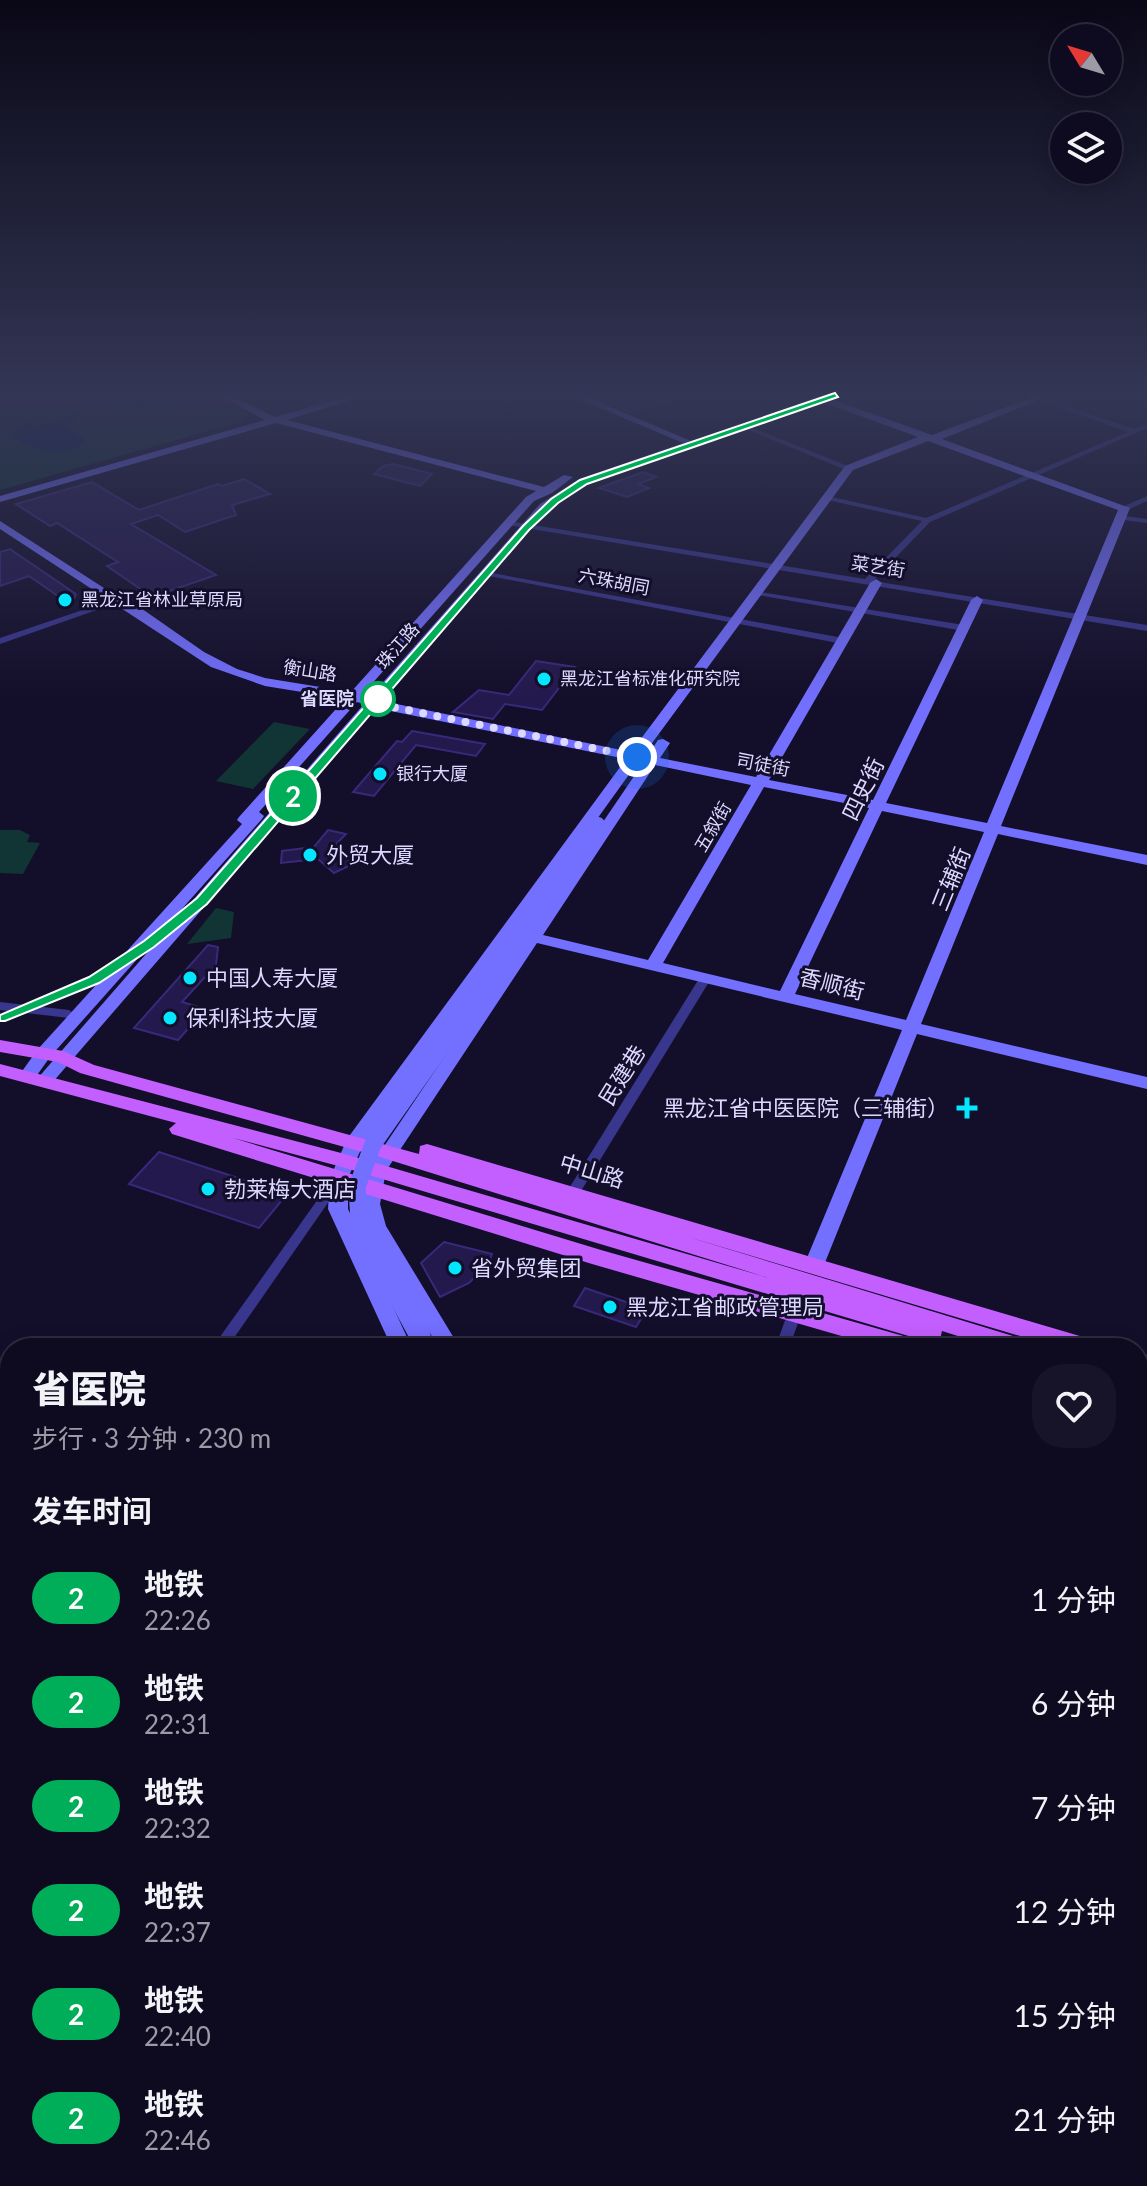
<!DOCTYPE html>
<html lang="zh">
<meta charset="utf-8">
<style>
body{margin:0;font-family:Lato,"Noto Sans SC",sans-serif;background:#171329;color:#f1f3f6;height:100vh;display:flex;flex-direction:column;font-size:30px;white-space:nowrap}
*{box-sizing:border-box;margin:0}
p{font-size:26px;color:#9b9aa5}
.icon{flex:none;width:44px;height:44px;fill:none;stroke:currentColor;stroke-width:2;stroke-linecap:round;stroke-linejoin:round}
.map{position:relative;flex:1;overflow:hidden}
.panel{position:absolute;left:0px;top:1338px;width:1148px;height:848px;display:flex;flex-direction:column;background:#0e0a20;border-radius:32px 32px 0 0;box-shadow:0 4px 20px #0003,0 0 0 2px #2e2b3e}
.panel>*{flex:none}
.badge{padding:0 16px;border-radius:26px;font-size:28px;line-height:52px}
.needle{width:52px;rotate:308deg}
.tools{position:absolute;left:1050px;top:24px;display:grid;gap:16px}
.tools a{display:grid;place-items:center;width:72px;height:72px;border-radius:50%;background:#0e0a20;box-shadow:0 4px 20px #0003,0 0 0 2px #2e2b3e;font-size:40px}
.you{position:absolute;width:40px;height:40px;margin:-20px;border:6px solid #fff;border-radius:50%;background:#1a73e8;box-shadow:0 0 0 12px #1a73e833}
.map>.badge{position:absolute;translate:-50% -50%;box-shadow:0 0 0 4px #fff}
h2{padding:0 32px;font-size:30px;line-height:72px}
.round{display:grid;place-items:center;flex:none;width:84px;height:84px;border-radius:32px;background:#171329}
.head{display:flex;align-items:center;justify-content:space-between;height:136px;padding:0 32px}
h1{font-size:38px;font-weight:800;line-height:60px}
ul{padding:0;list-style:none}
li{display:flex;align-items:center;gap:24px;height:104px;padding:0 32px}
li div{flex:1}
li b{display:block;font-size:30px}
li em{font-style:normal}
li .badge{min-width:88px;font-weight:700;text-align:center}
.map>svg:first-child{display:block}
.green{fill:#113534}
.water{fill:#061f4b}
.building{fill:#24194d;stroke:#39297b;stroke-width:2}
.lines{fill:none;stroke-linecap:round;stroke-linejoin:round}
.street{fill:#39368d;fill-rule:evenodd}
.secondary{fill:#736fff;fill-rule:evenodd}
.primary{fill:#c45fff;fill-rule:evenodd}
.secondary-bridge-far2{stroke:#736fff;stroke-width:14}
.secondary-bridge-far1{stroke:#736fff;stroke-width:17}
.secondary-bridge{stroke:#736fff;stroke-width:22}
.line{fill:#00ae59;stroke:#fff;stroke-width:2}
.walk{stroke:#dcd8ff;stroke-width:8;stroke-dasharray:0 14.4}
.poi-dot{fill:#04e5ff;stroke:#130e2a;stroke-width:3}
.stop-dot{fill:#fff;stroke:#00ae59;stroke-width:4}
.labels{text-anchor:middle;stroke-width:6;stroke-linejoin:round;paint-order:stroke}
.far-street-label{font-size:18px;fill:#dcd8ff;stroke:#130e2a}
.far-poi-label{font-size:18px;fill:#dcd8ff;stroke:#130e2a;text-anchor:start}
.far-stop-label{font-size:18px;font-weight:bold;fill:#dcd8ff;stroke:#130e2a;text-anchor:end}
.street-label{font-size:22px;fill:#dcd8ff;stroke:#130e2a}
.poi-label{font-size:22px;fill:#dcd8ff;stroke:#130e2a;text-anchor:start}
</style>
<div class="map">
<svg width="1147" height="2186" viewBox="0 0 1147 2186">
<rect width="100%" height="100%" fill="#130e2a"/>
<path class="green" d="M0,396h216l34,17 -7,8 -243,69z
M274,722l36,7 -57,60 -37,-8z
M0,830h20l10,5 -3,7 13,1 -17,31 -23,-1z
M216,908l18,4 -3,26 -44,6z"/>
<path class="water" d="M134,396h9l2,5 51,3c-24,8 -101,-6 -116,7 -3,3 -7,10 -12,14v4l16,8 1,5c-22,17 -53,10 -73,-6v-5l21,-10 1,5 20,-4 33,-15z"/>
<path class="building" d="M592,396h83v2l-45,14z
M393,464l39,10 -12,12 -46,-12 9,-8z
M643,472l13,5 -18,7 11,4 -22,9 -28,-9z
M244,479l26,15 -38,11 4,10 -51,17 -27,-17 -27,9 85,51 -64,22 -45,-31 11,-4 -61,-39 -7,3 -34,-22 76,-22 47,28 79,-26 4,2z
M10,549l66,45 -5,11 -42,-29 -29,10v-34z
M536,661l39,6 -33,43 -37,-6 -12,15 -40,-7 26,-22 30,5z
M412,731l73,13 -9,12 -60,-11 -42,51 -21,-4 44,-51 5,1z
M328,830l18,4 -16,16 23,14 -19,9 -16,-14 -37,4 1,-12 32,-4z
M208,945l10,2 -2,18 -34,37 24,7 -28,31 -44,-12z
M159,1152l128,42 -28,34 -130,-44z
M444,1242l48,12 -3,9 -20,20 -29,14 -19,-34z
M585,1288l62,21 -11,18 -62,-21z"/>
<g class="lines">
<path class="street" d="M1028,396h8l98,33 13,-5v4l-217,94 -57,59 274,44v6l-639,-106 -4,-2 4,-2 357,58 57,-58 -99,-22v-4l103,23 202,-86z
M741,425h4l108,43 -7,2 -105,-43z
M1147,496v5l-20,9 -7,-2z
M1116,515l31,4v4l-31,-4z
M481,571l362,67 4,3 -4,3 -359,-69 -4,-2z
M755,591l209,34 4,3 -4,3 -206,-36 -4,-2z
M118,598l7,2 -125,44v-6z
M706,974l6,3 -134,219h-10l-1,-3 1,-3 132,-213z
M0,1002l69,8 6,4 -6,4 -69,-8z
M337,1177l4,1 2,3 -2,3 -114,164h-15l121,-170z
M794,1310l5,1 2,4 -12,33h-14l12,-33 2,-4z
M0,1591l6,2 4,12v37l-6,-2 -4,-12z"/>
<path class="secondary" d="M220,396h12l43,21 74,-21h15l-77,24 257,67 20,-12 9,2 -21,16 -18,8 -172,194 8,2 170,-193 39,-25 104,-36 -111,-47h13l106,45 121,-42v-3h20l-1,3 101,36 104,-39h13l-107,43 188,69 -129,318 146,29v10l-149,-31 -77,190 226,53v12l-230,-55 -93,231 -3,5h-14l-3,-5 98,-235 -365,-87 -151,228 -6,33 6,22 74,122h-21l-73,-121 -6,-23 8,-34 155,-230 -8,-5 2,-3 12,-1 114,-168 -5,-1 -275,383 -15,33v31l64,139h-20l-64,-139 2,-31 17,-39 279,-380 -250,-51 -324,375h-12l-3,-4 327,-375 -7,-2 -98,110 5,4 -2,3 -212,238 -15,21h-12l-3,-4 18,-25 204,-225 -5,-4 2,-3 106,-118 -80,-13 -54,-19 -211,-138v-8l118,76h7l79,55 33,17 28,9 86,14 175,-195 10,-6 -260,-68 -276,79v-6l265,-76zM822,402l96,35 -73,29 -214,286 -249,-51 166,-193 39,-25zM928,441l190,69 -131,313 -101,-20 97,-203 -6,-4 -6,4 -98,200 -104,-20 113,-197 -6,-4 -6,4 -114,194 -96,-19 10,-15 -7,-4 -5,1 -10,15 -4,-1 209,-284zM655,765l96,20 -103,175 -105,-25zM764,787l105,21 -89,183 -117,-28zM882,811l102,21 -78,188 -111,-26z
M10,1539v57l-10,3v-56z
M1147,2063v30l-9,4v-30z
M835,2176h32l4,10h-32z
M883,2176h32l4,10h-32z
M925,2176h45l-4,10h-45z"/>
<path class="primary" d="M0,1040l63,11 31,14 325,89 1,-8 7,-2 663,195 8,3 4,6h-42l-375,-112 348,106 4,6h-41l-54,-17 -2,9 -8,3 -590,-176 -109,-29 368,112 313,89 8,3 4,6h-43l-291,-84 -420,-130 -3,-5 7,-6 -176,-47v-12l345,90 424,124 -389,-121 -300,-84 -22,-11 -58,-10z
M1138,1353l9,2v18l-6,-1 6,2v18l-9,-3z
M1138,1403l9,3v20l-9,-3z"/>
<path class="secondary-bridge-far2" d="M557,883l41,-59"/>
<path class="secondary-bridge-far1" d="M359,1223l-2,-36 16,-43 185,-263"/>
<path class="secondary-bridge" d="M359,1221l59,110 5,17"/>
</g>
<linearGradient id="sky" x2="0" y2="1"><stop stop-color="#0a0817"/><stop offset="0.56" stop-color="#333655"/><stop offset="1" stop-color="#333655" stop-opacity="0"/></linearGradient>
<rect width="1147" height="702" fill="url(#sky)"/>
<path class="line" d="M835,393l3,4 -251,87 -29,19 -29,27 -322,374 -53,43 -55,36 -94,38h-5v-6l89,-38 55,-36 53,-43 326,-372 28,-27 29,-19z"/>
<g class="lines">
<path class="walk" d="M378,699l-5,4 264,54"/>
</g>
<g class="poi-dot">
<circle cx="65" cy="600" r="8"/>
<circle cx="544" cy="679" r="8"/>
<circle cx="380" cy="774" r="8"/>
<circle cx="310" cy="855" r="8"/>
<circle cx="190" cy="978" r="8"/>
<circle cx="170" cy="1018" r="8"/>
<path d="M963 1096h8v8h8v8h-8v8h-8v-8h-8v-8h8z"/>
<circle cx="208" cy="1189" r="8"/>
<circle cx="455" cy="1268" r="8"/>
<circle cx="610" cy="1307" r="8"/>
</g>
<circle class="stop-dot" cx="378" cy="699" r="16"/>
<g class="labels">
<g class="far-street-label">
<text transform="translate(878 567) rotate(9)" y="6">菜艺街</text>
<text transform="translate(614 582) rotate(11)" y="6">六珠胡同</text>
<text transform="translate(398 646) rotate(-49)" y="6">珠江路</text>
<text transform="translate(310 671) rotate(9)" y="6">衡山路</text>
<text transform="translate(763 765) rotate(11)" y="6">司徒街</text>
<text transform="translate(713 827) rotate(-60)" y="6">五叙街</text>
</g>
<g class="far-poi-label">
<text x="81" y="606">黑龙江省林业草原局</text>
<text x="560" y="685">黑龙江省标准化研究院</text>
<text x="396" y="780">银行大厦</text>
</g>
<g class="far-stop-label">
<text x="354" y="705">省医院</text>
</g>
<g class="street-label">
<text transform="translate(863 789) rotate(-64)" y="8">四史街</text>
<text transform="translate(951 879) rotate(-68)" y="8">三辅街</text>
<text transform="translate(832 984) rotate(14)" y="8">香顺街</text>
<text transform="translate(622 1075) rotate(-58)" y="8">民建巷</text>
<text transform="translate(592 1171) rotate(17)" y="8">中山路</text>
</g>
<g class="poi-label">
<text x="326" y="863">外贸大厦</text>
<text x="206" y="986">中国人寿大厦</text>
<text x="186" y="1026">保利科技大厦</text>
<text x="949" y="1116" text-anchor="end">黑龙江省中医医院（三辅街）</text>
<text x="224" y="1197">勃莱梅大酒店</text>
<text x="471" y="1276">省外贸集团</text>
<text x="626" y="1315">黑龙江省邮政管理局</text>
</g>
</g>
</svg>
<div class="tools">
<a><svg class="needle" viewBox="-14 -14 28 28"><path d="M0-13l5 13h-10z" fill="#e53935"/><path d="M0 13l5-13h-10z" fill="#9b9aa5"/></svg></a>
<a><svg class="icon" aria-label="layers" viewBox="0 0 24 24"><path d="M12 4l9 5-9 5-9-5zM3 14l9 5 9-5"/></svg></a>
</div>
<div class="you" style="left:637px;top:757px"></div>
<b class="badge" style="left:293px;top:796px;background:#00ae59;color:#fff">2</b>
<section class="panel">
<div class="head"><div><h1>省医院</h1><p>步行 · 3 分钟 · 230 m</p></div><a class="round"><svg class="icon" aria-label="heart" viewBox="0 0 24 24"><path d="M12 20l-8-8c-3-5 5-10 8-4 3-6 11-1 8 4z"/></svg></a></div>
<h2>发车时间</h2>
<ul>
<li><span class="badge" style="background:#00ae59;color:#fff">2</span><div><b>地铁</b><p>22:26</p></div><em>1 分钟</em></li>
<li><span class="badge" style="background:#00ae59;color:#fff">2</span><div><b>地铁</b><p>22:31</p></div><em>6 分钟</em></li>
<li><span class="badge" style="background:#00ae59;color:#fff">2</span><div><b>地铁</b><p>22:32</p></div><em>7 分钟</em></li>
<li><span class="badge" style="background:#00ae59;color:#fff">2</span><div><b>地铁</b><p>22:37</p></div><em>12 分钟</em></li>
<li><span class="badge" style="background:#00ae59;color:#fff">2</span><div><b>地铁</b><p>22:40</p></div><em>15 分钟</em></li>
<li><span class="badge" style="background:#00ae59;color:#fff">2</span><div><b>地铁</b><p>22:46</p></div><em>21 分钟</em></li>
</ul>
</section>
</div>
